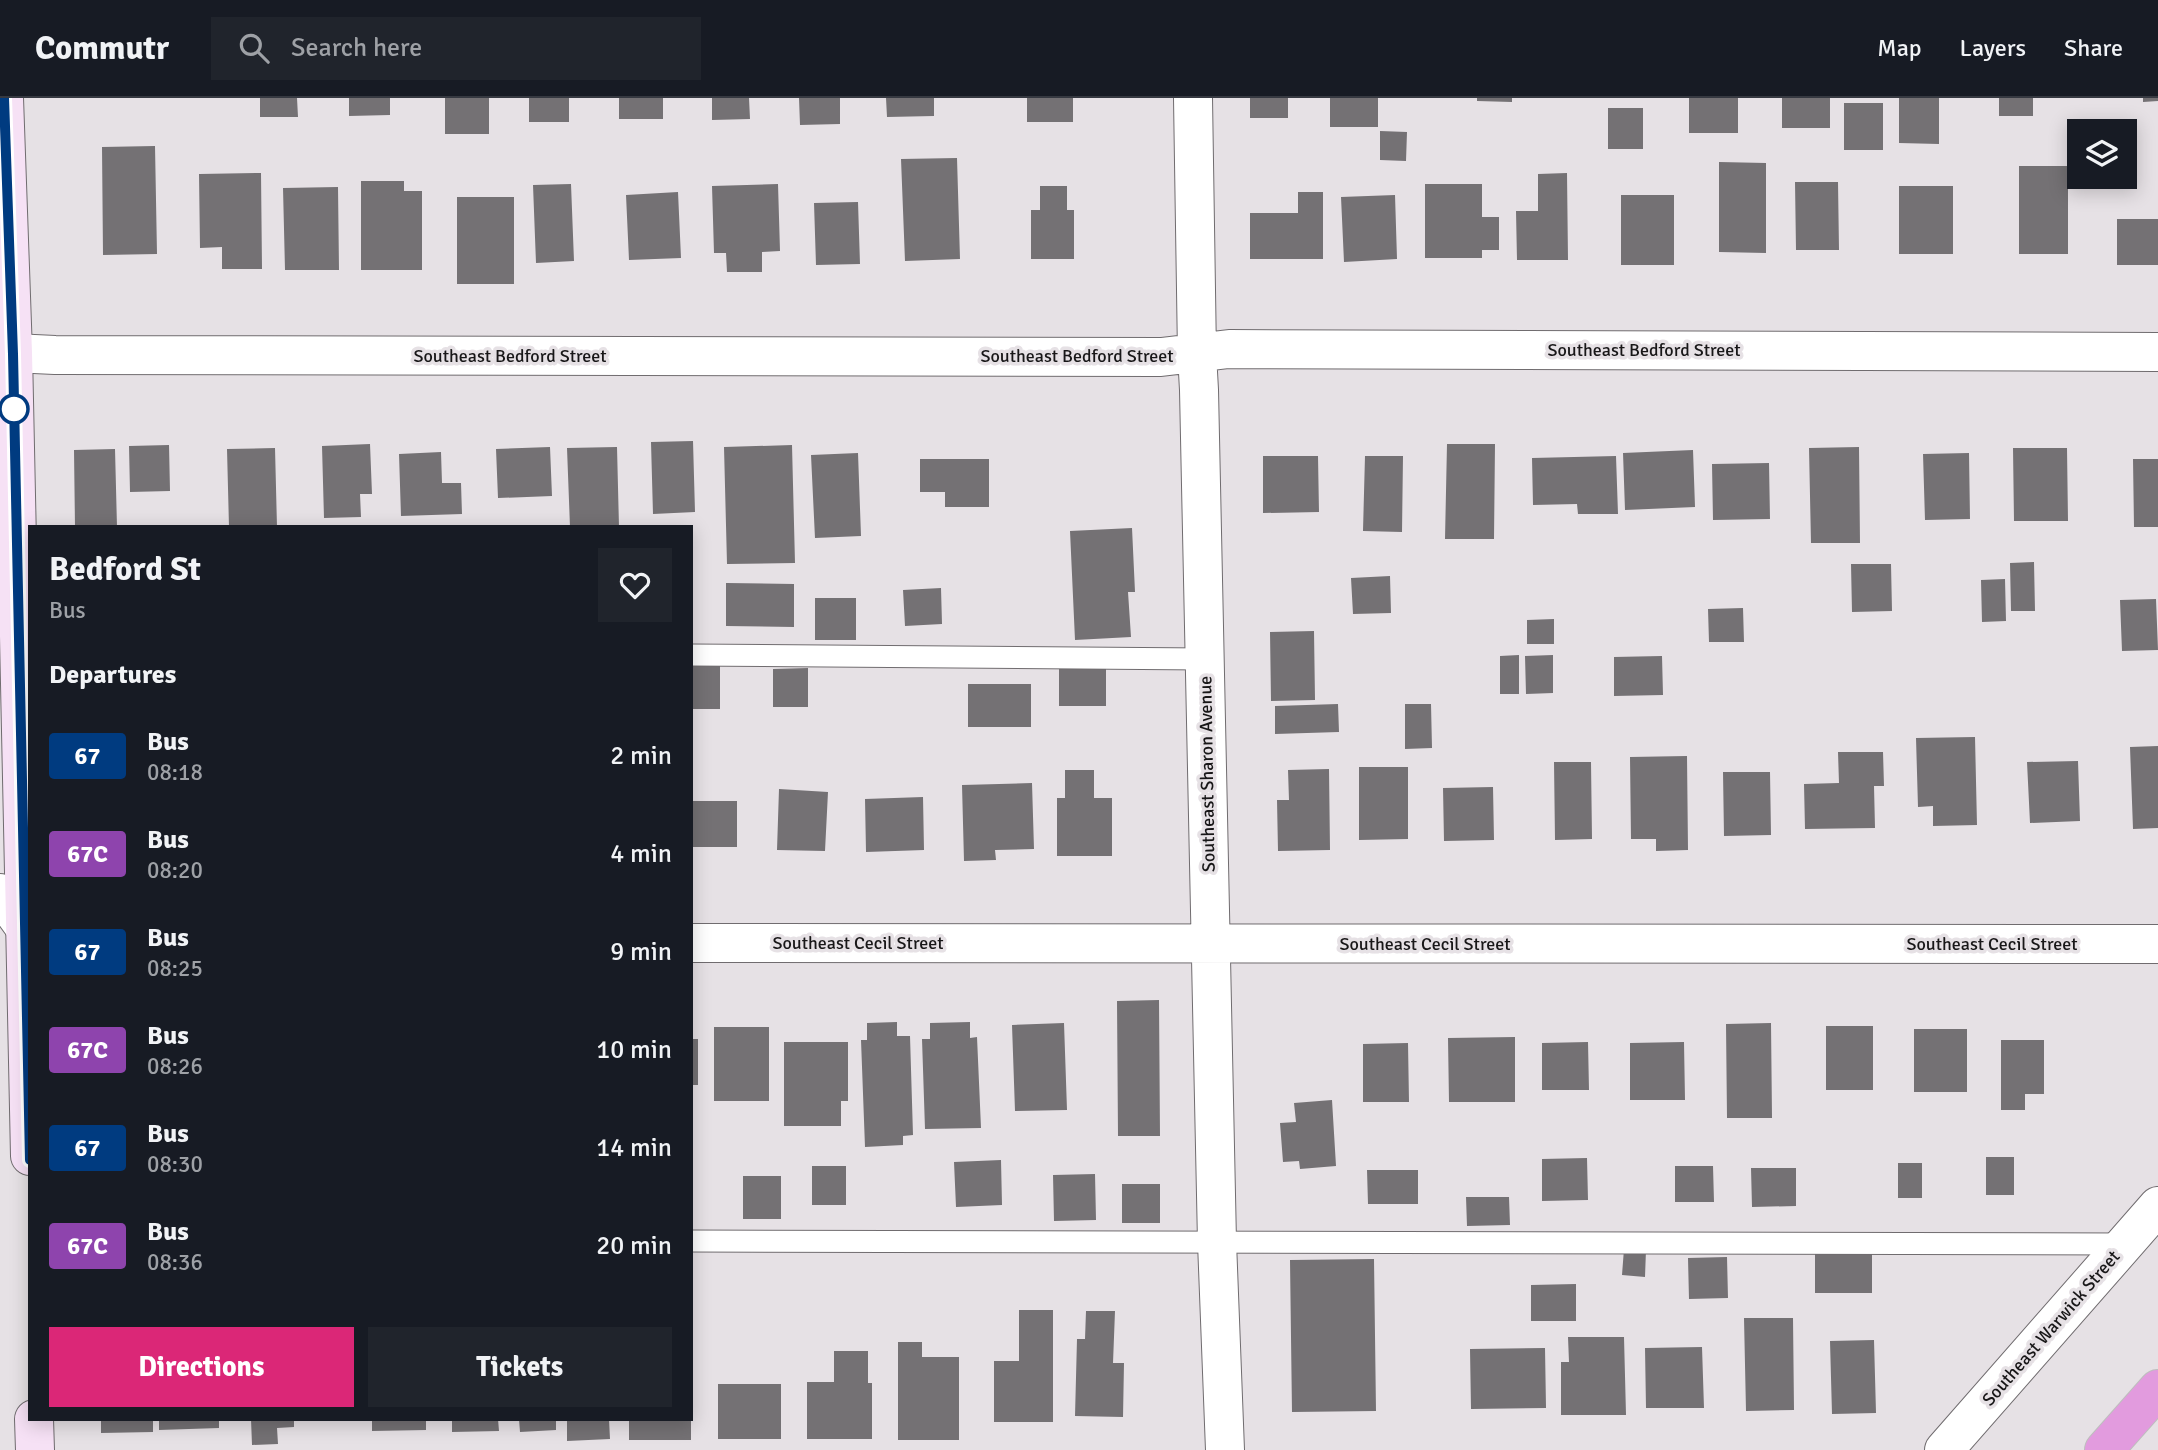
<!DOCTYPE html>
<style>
body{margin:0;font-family:Signika,sans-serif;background:#20242c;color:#f1f3f6;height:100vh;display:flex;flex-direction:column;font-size:26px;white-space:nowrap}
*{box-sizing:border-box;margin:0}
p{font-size:23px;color:#9ea1a6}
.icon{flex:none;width:38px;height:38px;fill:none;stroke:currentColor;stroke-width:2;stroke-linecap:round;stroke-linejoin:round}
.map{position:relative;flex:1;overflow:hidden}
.sheet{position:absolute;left:28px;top:427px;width:665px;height:896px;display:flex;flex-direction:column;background:#171b24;border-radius:0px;box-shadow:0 4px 18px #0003}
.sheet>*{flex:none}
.badge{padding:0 14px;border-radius:5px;font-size:24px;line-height:46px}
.controls{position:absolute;left:2067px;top:21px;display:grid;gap:14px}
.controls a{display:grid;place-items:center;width:70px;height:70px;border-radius:0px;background:#171b24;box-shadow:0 4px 18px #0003;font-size:35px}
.map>.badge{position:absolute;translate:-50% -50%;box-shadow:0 0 0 4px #fff}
h2{padding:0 21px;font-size:26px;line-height:63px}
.round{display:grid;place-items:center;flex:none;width:74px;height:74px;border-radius:0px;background:#20242c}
.overview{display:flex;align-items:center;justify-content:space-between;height:119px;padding:0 21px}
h1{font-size:33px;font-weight:700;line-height:52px}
.primary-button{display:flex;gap:14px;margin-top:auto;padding:14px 21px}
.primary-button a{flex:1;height:80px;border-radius:0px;background:#db2777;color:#fff;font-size:28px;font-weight:700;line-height:80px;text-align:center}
.primary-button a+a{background:#20242c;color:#f1f3f6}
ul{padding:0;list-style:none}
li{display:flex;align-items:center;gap:21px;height:98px;padding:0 21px}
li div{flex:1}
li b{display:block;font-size:26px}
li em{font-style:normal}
li .badge{min-width:77px;font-weight:700;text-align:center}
header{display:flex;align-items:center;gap:42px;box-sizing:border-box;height:98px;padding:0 35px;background:#171b24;border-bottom:2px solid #363941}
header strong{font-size:33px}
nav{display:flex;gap:38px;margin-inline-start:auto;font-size:24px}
.search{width:490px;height:63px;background:#20242c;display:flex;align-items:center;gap:18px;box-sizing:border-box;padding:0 24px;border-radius:0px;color:#9ea1a6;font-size:26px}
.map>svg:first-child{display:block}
.building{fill:#747174}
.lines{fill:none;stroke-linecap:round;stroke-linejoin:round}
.lane-casing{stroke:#706c6f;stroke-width:23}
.street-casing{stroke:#706c6f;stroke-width:40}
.secondary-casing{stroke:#706c6f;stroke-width:40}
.highway-casing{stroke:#bebebe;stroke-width:40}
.lane{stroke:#fff;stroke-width:21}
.street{stroke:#fff;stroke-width:38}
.secondary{stroke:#f6e1f5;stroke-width:38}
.highway{stroke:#e29bde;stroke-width:38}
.line-casing{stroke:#fff;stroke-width:16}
.line{stroke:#003b80;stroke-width:10}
.stop-dot{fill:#fff;stroke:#003b80;stroke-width:3.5}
.labels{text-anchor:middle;stroke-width:7;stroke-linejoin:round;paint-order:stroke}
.street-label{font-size:18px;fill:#181718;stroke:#e6e1e5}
</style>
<header>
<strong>Commutr</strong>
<div class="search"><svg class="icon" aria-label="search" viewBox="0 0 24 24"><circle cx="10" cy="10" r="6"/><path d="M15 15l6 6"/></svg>Search here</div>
<nav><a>Map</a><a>Layers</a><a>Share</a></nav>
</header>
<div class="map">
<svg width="2158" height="1352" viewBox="0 0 2158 1352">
<rect width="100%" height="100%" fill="#e6e1e5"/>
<path class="building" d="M260,0h37l1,19h-38z
M349,0h41v17l-41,1z
M445,0h44v36h-44z
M529,0h40v24h-40z
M619,0h44v21h-44z
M712,0h37l1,21 -38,1z
M799,0h41v26l-40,1z
M886,0h48v18l-47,1z
M1027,0h46v24h-46z
M1250,0h38v20h-38z
M1330,0h48v29h-48z
M1477,0h35v4l-35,-1z
M1689,0h49v35h-49z
M1782,0h48v30h-48z
M1899,0h40v46l-40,-1z
M1999,0h34v18h-34z
M2143,0h15v3l-15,1z
M1844,5h39v47h-39z
M1608,10h35v41h-35z
M1380,33l27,1 -1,29 -26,-1z
M155,48l2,108 -54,1 -1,-108z
M957,60l3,101 -55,2 -4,-102z
M1719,64l47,1v90l-47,-1z
M2019,68h49v88h-49z
M261,75l1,96h-40v-22l-22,1 -1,-74z
M1567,75l1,87h-51l-1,-49h22v-37z
M361,83h43v10h18v79h-61z
M1795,84h43l1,68h-43z
M571,86l3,77 -38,2 -3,-78z
M778,86l2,67 -18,1v20h-35l-1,-19h-12l-2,-67z
M1425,86h57v33h17v33h-17v8h-57z
M1040,88h27v24h7v49h-43v-49h9z
M1899,88h54v68h-54z
M338,89l1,83h-54l-2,-82z
M678,94l3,66 -52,2 -3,-65z
M1298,94h25v67h-73v-46h48z
M1395,97l2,64 -53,3 -3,-65z
M1621,97h53v70h-53z
M457,99h57v87h-57z
M858,104l2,62 -44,1 -2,-62z
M2117,121h41v46h-41z
M693,343l2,71 -42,2 -2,-72z
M370,346l2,50h-12l1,23 -37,1 -2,-72z
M1447,346h48l-1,95h-49z
M169,347l1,46 -40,1 -1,-46z
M792,347l3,118 -68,1 -3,-117z
M550,349l2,49 -54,2 -2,-49z
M617,349l2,80h-49l-3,-79z
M1859,349l1,96h-49l-2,-95z
M275,350l2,79h-48l-2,-78z
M2013,350h54l1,73h-54z
M115,351l2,78h-42l-1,-77z
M1693,352l2,57 -70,3 -2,-57z
M441,354l1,31h19l1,31 -61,2 -2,-62z
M858,355l3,83 -46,2 -4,-83z
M1969,355l1,66 -45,1 -2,-66z
M1263,358h55l1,56 -56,1z
M1365,358h38l-1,76 -39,-1z
M1616,358l2,58h-40l-1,-10 -44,1 -1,-47z
M920,361h69v48h-44v-15h-25z
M2133,361h25v68h-24z
M1769,365l1,56 -57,1 -1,-56z
M1132,430l3,64h-7l3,45 -56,3 -5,-109z
M2034,464l1,49h-24l-1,-48z
M1851,466h40l1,47 -40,1z
M1390,478l1,37 -38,1 -2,-36z
M2005,481l1,42 -24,1 -1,-42z
M726,485l68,1v43l-68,-1z
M941,490l1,36 -37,2 -2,-36z
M815,500h41v42h-41z
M2156,501l2,51 -36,1 -2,-51z
M1743,510l1,34h-35l-1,-33z
M1554,521v25h-27v-24z
M1314,533l1,69 -44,1 -1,-69z
M1519,557v39h-19v-38z
M1553,557v38l-27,1 -1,-38z
M1662,558l1,39 -49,1v-39z
M691,566h29v45h-29z
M1059,568h47v40h-47z
M808,570v39h-35v-38z
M968,586h63v43h-63z
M1338,606l1,28 -64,2v-28z
M1405,606h26l1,44 -27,1z
M1975,639l2,88 -44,1v-20l-15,1 -2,-69z
M2158,648v82l-25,1 -3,-82z
M1838,654h45l1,34h-10l1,42 -70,1 -1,-45 35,-1z
M1687,658l1,94 -32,1v-12h-25l-1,-82z
M2078,663l2,60 -50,2 -3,-61z
M1554,664h37l1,77 -37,1z
M1359,669h49v72l-49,1z
M1329,671l1,81 -52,1 -1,-51h12l-1,-30z
M1065,672h29v28h18v58h-55v-58h8z
M1723,674h47l1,63 -47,1z
M1032,685l2,66 -39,1 1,10 -32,1 -2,-76z
M1493,689l1,53 -50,1 -1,-53z
M779,691l49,3 -3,59 -48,-1z
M923,699l1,53 -58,2 -1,-53z
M691,703h46v46h-46z
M1159,902l1,136h-42l-1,-135z
M897,924v14h13l3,99 -10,1v9l-38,2 -4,-107h6v-17z
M970,924v16l7,-1 4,91 -56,1 -3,-90h8v-16z
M1064,925l3,87 -52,1 -3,-86z
M1771,925l1,95h-45l-1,-94z
M1826,928h47v64h-47z
M714,929h55v74h-55z
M1914,931h53v63h-53z
M1515,939v65h-66l-1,-64z
M691,941h7v46h-7z
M2001,942h43v54h-19v16h-24z
M784,944h64v59h-7v25h-57z
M1588,944l1,48h-47v-47z
M1684,944l1,58h-55v-57z
M1408,945l1,59h-46v-58z
M1332,1002l4,66 -36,3 -1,-8 -16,1 -3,-39 16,-1 -2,-19z
M1986,1059h28v38h-28z
M1587,1060l1,42 -46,1v-42z
M1001,1062l1,45 -46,2 -2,-45z
M1898,1065h24v35h-24z
M812,1068h34v39h-34z
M1675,1068h38l1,36h-39z
M1751,1070h45v38l-44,1z
M1367,1072h51v34h-50z
M1095,1076l1,46 -42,1 -1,-46z
M743,1078h38v43h-38z
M1122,1086h38v39h-38z
M1466,1099h43l1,28 -43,1z
M1624,1151l22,1 -1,27 -23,-2z
M1815,1153h57v42h-57z
M1727,1159l1,41 -39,1 -1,-41z
M1374,1161l2,152 -84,1 -2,-152z
M1576,1186v37h-45v-36z
M1019,1212h34v112h-59v-61h25z
M1086,1213h29l-2,52h11l-1,54 -48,-1 2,-77h8z
M1744,1220h49l1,92 -48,1z
M1568,1239h56l2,78h-65v-53h8z
M1874,1242l2,73 -44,1 -2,-73z
M898,1244h24v15h37v83h-61z
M1702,1249l2,61h-58l-1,-60z
M1545,1250l1,60 -75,1 -1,-60z
M834,1253h34v32h4v56h-65v-57h27z
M718,1286h63v55h-63z
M101,1321h52v13l-52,1z
M159,1321h60v9l-60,2z
M251,1321h43v8l-17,1 1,16 -26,1z
M372,1321h54v11l-54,1z
M452,1321h46l1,12 -47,1z
M519,1321h37v11l-36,2z
M567,1321h42l1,20 -43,2z
M629,1321h62v21h-62z"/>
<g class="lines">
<defs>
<path id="lane" d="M691,557l514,4
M691,1143l1434,3"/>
<path id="street" d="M1193,0l4,256 2,36 18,852 8,208
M0,244l13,11 42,2 1106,2 68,-8 929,3
M0,795l25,35 5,2
M691,845l1467,1
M1944,1352l214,-244"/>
<path id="secondary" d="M4,0l9,255 17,803
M34,1321l1,31"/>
<path id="highway" d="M2104,1352l54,-61"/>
</defs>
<use href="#lane" class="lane-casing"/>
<use href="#street" class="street-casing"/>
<use href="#secondary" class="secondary-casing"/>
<use href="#highway" class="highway-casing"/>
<use href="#lane" class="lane"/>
<use href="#street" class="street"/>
<use href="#secondary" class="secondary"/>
<use href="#highway" class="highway"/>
</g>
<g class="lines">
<defs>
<path id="line" d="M4,0l9,256 17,806"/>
</defs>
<use href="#line" class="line-casing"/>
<use href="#line" class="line"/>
</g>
<circle class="stop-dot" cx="14" cy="311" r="14"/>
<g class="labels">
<g class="street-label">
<text x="1644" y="258">Southeast Bedford Street</text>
<text x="510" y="264">Southeast Bedford Street</text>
<text x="1077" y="264">Southeast Bedford Street</text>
<text transform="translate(1207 676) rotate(-91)" y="6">Southeast Sharon Avenue</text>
<text x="858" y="851">Southeast Cecil Street</text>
<text x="1425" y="852">Southeast Cecil Street</text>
<text x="1992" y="852">Southeast Cecil Street</text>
<text transform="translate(2051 1230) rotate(-49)" y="6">Southeast Warwick Street</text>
</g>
</g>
</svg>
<div class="controls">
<a><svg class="icon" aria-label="layers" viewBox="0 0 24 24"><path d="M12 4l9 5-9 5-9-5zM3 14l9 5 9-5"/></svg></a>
</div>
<section class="sheet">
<div class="overview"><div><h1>Bedford St</h1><p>Bus</p></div><a class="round"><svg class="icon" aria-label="heart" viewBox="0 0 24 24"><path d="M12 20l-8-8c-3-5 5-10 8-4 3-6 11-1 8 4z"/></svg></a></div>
<h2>Departures</h2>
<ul>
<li><span class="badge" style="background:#003b80;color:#fff">67</span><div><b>Bus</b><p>08:18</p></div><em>2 min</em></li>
<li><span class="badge" style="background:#8e44ad;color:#fff">67C</span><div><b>Bus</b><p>08:20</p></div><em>4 min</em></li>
<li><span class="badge" style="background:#003b80;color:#fff">67</span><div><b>Bus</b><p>08:25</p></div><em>9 min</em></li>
<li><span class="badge" style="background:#8e44ad;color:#fff">67C</span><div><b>Bus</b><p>08:26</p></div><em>10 min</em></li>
<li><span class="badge" style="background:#003b80;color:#fff">67</span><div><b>Bus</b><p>08:30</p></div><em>14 min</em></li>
<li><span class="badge" style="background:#8e44ad;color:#fff">67C</span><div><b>Bus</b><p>08:36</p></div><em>20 min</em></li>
</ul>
<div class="primary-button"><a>Directions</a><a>Tickets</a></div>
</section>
</div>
